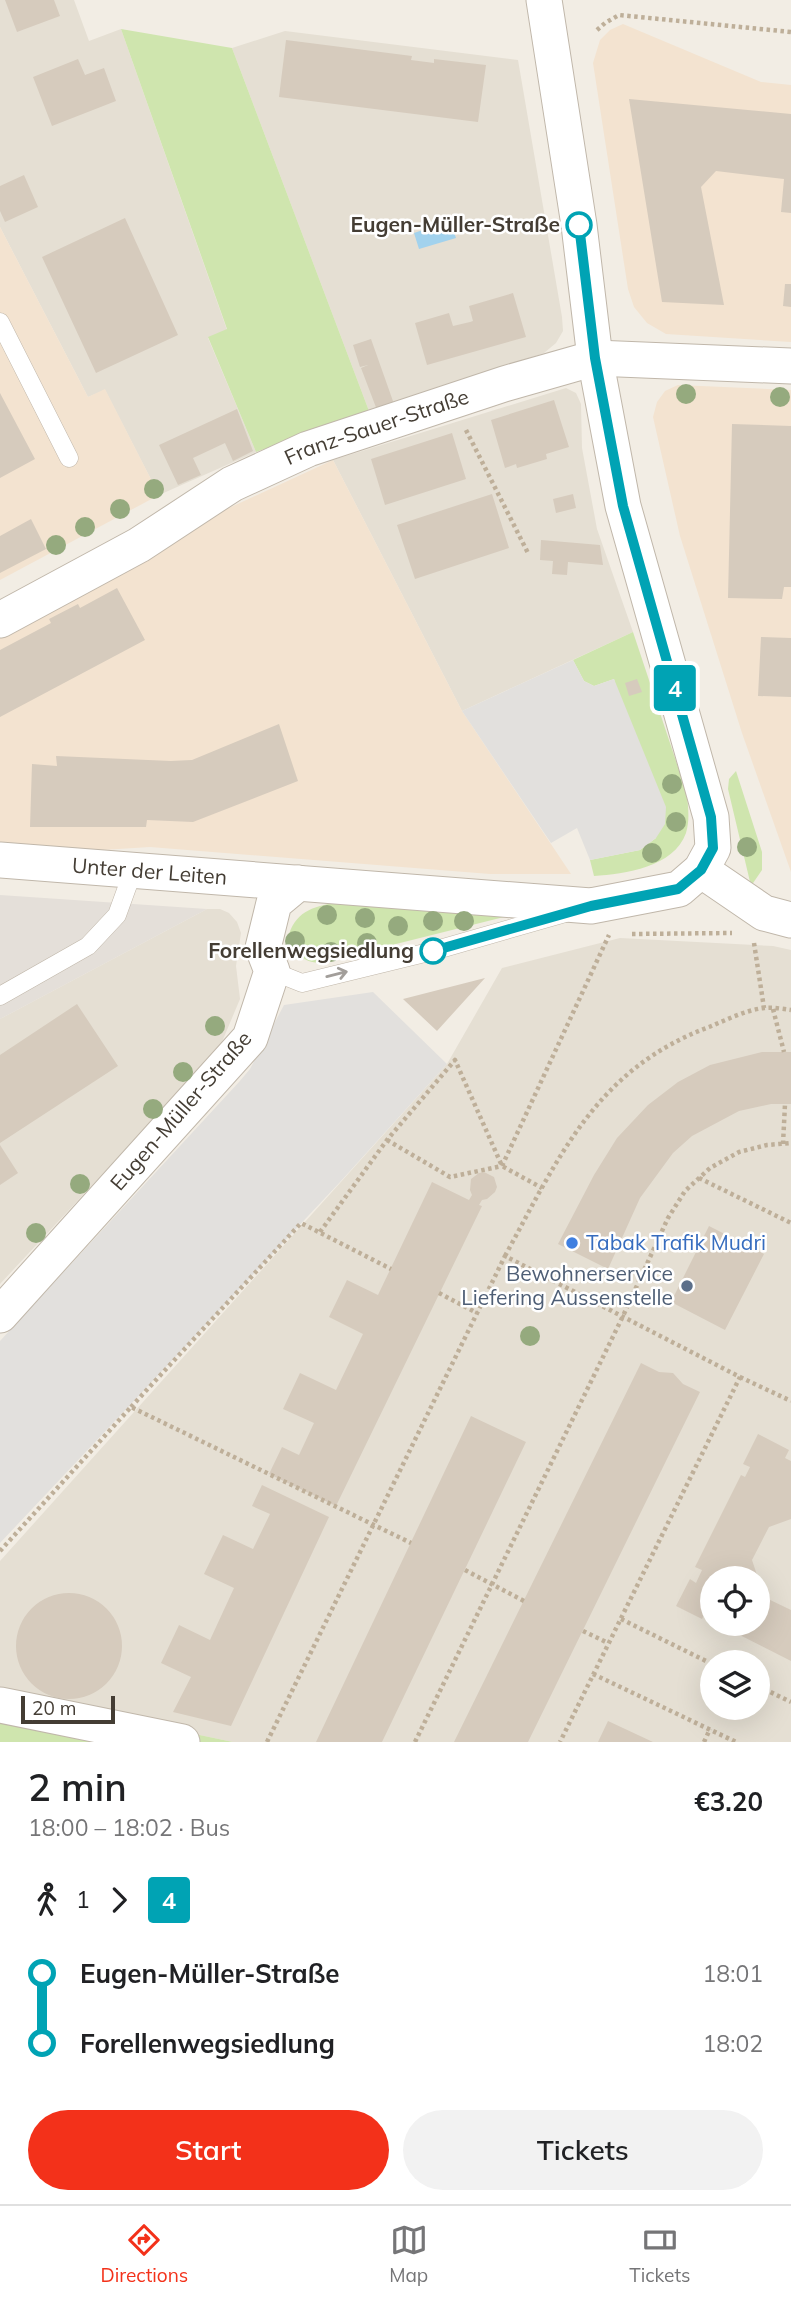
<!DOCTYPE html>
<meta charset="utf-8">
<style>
body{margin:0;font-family:Mulish,sans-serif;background:#f2f2f2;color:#202124;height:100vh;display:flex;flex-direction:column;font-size:26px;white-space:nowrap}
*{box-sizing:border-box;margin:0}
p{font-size:23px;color:#757577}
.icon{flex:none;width:38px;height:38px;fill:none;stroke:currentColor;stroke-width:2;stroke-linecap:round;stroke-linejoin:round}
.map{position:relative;height:1742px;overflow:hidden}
.sheet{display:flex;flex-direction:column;background:#fff;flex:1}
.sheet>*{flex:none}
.badge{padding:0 14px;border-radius:5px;font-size:24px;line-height:46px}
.buttons{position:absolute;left:700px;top:1566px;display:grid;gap:14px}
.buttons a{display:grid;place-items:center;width:70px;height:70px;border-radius:50%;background:#fff;box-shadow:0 7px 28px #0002;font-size:35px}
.scale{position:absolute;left:21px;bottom:18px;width:94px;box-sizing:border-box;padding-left:7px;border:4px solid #443d34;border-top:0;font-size:19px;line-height:24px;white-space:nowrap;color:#443d34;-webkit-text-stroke:5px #fff;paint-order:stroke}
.map>.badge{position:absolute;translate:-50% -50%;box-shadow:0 0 0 4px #fff}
.legs{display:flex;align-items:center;gap:10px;height:77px;padding:0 28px;font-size:23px}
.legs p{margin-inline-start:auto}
.head{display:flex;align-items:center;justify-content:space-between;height:119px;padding:0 28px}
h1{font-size:38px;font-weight:600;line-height:52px}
.action{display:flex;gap:14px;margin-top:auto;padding:14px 28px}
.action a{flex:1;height:80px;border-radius:42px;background:#f3311a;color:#fff;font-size:28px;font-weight:600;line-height:80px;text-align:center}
.action a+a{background:#f2f2f2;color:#202124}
ul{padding:0 28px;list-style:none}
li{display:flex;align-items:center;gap:24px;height:70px;font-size:26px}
li i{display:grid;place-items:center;width:10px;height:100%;margin:0 9px;background:currentColor}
li i::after{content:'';width:18px;height:18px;margin:-9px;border:5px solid;border-radius:50%;background:#fff}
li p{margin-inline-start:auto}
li:first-child i{background:linear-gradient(#0000 50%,currentColor 0)}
li:last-child i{background:linear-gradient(currentColor 50%,#0000 0)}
.menu{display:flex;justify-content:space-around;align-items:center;height:98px;border-top:2px solid #e0e0e0;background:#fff;font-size:19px;color:#757577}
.menu a{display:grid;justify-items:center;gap:4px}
.menu .current{color:#f3311a}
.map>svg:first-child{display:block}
.residential{fill:#e5dfd3;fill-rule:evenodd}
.commercial{fill:#f3e3d0}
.industrial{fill:#e4dfd9}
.green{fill:#cfe5ae}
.parking{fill:#e2e0dd}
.water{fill:#a2d2ed}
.building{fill:#d6cbbd}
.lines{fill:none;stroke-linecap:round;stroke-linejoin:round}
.service-casing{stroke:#c0b7aa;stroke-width:19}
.minor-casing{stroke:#c0b7aa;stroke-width:37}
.path{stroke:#beaf99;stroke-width:4.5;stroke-dasharray:3.5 3.5;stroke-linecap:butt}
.service{stroke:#fff;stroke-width:18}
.minor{stroke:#fff;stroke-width:35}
.tree{fill:#95aa7e}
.oneway{stroke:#a29e9a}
.line-1-casing{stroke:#fff;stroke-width:16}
.line-1{stroke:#00a3b4;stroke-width:10}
.stop-1-dot{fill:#fff;stroke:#00a3b4;stroke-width:3.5}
.shop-dot{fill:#3f7fe0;stroke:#fff;stroke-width:2.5}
.service-dot{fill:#5c6f8a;stroke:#fff;stroke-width:2.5}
.labels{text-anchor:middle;stroke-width:5;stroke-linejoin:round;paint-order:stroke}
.stop-label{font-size:21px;font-weight:bold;fill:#443d34;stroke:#fff;text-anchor:end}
.street-label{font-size:21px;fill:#443d34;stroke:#fff}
.shop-label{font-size:21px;fill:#366cbe;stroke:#fff;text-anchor:start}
.service-label{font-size:21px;fill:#4e5e75;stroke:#fff;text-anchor:end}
</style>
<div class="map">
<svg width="791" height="1742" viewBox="0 0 791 1742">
<rect width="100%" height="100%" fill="#f2ede4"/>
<path class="residential" d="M0,0h74l15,41 32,-12 106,301 -19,8 48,114 -97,43 -54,-105 -17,7 -88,-170z
M285,31l233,29 44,257 1,14 -7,12 -12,10 -175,58 -137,-363z
M566,388l10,5 5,11 1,44 15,81 36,103 -171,79 -129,-251z
M207,909h13l9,4 8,9 4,11 -5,33 4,33 -21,50 -219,235v-265z
M620,938l153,8 18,4v792h-558l-233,-48v-133l447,-497 55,-96zM712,1578h46v46h-46zM712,1662h46v46h-46z"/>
<path class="commercial" d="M623,24l138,58 30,3v257l-125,-8 -19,-11 -13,-16 -6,-18 -35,-226 7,-23 10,-10z
M0,227l88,170 17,-8 54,106 -159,85z
M678,385l113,5v482l-49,-139 -62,-197 -27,-119 4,-15 8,-11z
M333,460l129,251 109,163h-81l-340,-27 -79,5 -71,-6v-211l179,-104z"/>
<path class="industrial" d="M0,895l207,14 -207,110z"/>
<path class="green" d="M121,29l111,19 137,363 -113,41 -48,-115 19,-8z
M633,632l54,162c1,13 3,26 -1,39 -12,34 -61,41 -92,43l-4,-16 50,-10 16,-12 -42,-159 -20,7 -10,-5 -11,-21z
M736,771l26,81v18l-11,16 -23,-97 1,-10z
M336,903l168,14 -184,46c-17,-1 -25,-9 -32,-25 6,-25 24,-32 48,-35z
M0,1694l8,1 225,47h-233z"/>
<path class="parking" d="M573,660l11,21 10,5 20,-7 52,128 -1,17 -9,14 -16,12 -50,10 -13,-32 -26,15 -89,-132z
M373,992l74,72 -106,117 -341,362v-202l239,-259 11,-13 34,-64z"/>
<path class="water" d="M450,221l6,17 -37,11 -5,-16z"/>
<path class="building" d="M5,0h49l6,16 -43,16z
M286,40l126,16 -1,4 23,3v-4l52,6 -8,57 -199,-25z
M78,59l7,16 19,-7 12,33 -64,25 -19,-49z
M629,99l162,15v99l-10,-1 3,-33 -68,-8 -15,16 23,118 -62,-3z
M24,175l14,32 -33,15 -5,-11v-25z
M125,218l53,117 -82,38 -54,-116z
M785,284h6v23l-8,-1z
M513,293l13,44 -99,28 -12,-42 34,-10 4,13 17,-4 3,-1 -4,-15z
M371,339l23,65 -17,6 -16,-42 7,-3 -8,2 -7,-22z
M0,393l35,66 -35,19z
M554,400l15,47 -23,7 1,5 -30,9 -1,-4 -11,4 -14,-48z
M237,409l16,42 -20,10 -8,-18 -32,15 8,17 -23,10 -19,-40z
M732,424l59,2v161h-7l-2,12 -54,-1z
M452,433l14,46 -81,26 -14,-46z
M492,494l17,54 -94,31 -18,-54z
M573,494l3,14 -20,5 -3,-14z
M31,519l15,30 -46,24v-37z
M541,540l59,5 3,20 -35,-3 -1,13 -15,-1 1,-13 -13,-1z
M117,588l28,52 -145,77v-67l51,-27 -2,-4 29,-15 2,4z
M761,637l30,1v59l-33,-1z
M637,679l5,13 -13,4 -4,-13z
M279,724l19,57 -105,41 -46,-2 -1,7h-116l2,-63 25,2 -1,-10 115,5 21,-1z
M485,978l-48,53 -34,-32z
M77,1004l41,62 -118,77v-88z
M762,1052h29v52h-20l-32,7 -47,25 -19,17 -33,45 -32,71 -50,-25 36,-69 23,-37 31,-33 30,-23 32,-17z
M0,1145l18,28 -18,12z
M484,1172l10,5 3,10 -2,5 -8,7 -5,1 -3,5 3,1 -146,300 -67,-32 13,-27 17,8 15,-32 -31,-14 17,-36 36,17 27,-56 -34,-17 18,-37 31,15 54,-113 37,18 3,-5 -2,-5 1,-11 8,-6z
M709,1226l55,28 -39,76 -54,-28z
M641,1363l18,9 14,1 10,11 17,8 -34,69 -138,281h-74z
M471,1416l55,26 -144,300h-66z
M758,1434l31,16 -4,8 6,3v58l-22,8 -17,33 6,18h-46v39l-7,-4 -3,6 -26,-13 14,-27 6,4 6,-13 -7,-3 46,-92 4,2 5,-10 -7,-3z
M262,1485l67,32 -98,209 -58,-14 18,-35 -30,-14 18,-38 31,15 24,-52 -30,-14 19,-39 30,14 17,-35 -18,-8z
M758,1579l6,18 27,13v51l-73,-37h40z
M16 1646a53 53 0 1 1 106 0a53 53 0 1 1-106 0Z
M608,1721l45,21h-55z"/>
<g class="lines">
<defs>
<path id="service" d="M0,322l69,136
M272,971l30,12 131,-32 132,-38
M0,996l88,-50 29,-31 16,-44"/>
<g id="minor">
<path id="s1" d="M0,620l139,-75 93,-61 76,-35 196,-65 91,-26 196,8"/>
<path id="s2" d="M0,860l591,46 88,-17 22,-19 12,-22 -2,-31 -88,-311 -28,-148 -16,-133 -35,-225"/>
<path d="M701,870l63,43 27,7"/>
<path d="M0,1315l250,-277 22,-67 -9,-23 11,-45 24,-20"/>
<path d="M0,1705l182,37"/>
</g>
</defs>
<use href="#service" class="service-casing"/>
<use href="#minor" class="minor-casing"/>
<path class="path" d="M597,30l8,-7 14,-8 172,17
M466,430l62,123
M632,934l100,-1
M754,943l10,65
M773,1009l11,43
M387,1140l63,37 52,-11
M783,1144l2,-40
M502,1166l107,-231
M699,1178l92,45
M320,1232l67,-92 68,-80 47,106 40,22
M505,1256c54,-99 91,-187 204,-229 17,-7 37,-17 55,-19 9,-1 19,1 27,2
M439,1293l38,20
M740,1377l51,24
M131,1407l170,-184 90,46
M0,1551l131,-144 280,136
M465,1570l59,31
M621,1619l91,45
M583,1631l25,12
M593,1674l143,68
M758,1686l33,16
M267,1742l238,-486 235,121 -180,365
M415,1742l208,-426 45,-98 17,-27 25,-23 29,-16 28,-7 24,-2
M704,1742l6,-13"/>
<use href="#service" class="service"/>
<use href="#minor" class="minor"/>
</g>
<g class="tree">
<circle cx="686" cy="394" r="10"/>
<circle cx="780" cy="397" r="10"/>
<circle cx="154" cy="489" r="10"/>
<circle cx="120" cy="509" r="10"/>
<circle cx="85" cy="527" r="10"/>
<circle cx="56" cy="545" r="10"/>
<circle cx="672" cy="784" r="10"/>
<circle cx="676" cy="822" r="10"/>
<circle cx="747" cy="847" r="10"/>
<circle cx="652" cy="853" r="10"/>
<circle cx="327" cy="915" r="10"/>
<circle cx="365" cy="918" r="10"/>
<circle cx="433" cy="921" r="10"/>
<circle cx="464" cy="921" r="10"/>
<circle cx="398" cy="926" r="10"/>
<circle cx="295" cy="941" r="10"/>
<circle cx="367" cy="943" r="10"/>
<circle cx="331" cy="952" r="10"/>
<circle cx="215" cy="1026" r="10"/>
<circle cx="183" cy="1072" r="10"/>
<circle cx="153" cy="1109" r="10"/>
<circle cx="80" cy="1184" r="10"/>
<circle cx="36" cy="1233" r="10"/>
<circle cx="530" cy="1336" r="10"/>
</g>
<defs><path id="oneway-shaft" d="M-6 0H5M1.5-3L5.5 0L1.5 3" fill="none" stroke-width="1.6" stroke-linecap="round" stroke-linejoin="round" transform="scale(1.75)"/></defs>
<use class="oneway" href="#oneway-shaft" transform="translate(337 974) rotate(-14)"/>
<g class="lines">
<defs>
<path id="line-1" d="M433,951l158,-45 87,-17 23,-19 12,-22 -2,-31 -88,-311 -28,-148 -16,-133"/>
</defs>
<use href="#line-1" class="line-1-casing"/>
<use href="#line-1" class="line-1"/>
</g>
<g class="stop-1-dot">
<circle cx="579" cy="225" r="12"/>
<circle cx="433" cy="951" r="12"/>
</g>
<circle class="shop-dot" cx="572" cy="1243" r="7"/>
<circle class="service-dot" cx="687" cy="1286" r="7"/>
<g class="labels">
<g class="stop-label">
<text x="560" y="232">Eugen-Müller-Straße</text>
<text x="414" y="958">Forellenwegsiedlung</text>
</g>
<g class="street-label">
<text dy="7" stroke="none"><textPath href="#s1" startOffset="425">Franz-Sauer-Straße</textPath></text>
<text dy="7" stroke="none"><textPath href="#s2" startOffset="150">Unter der Leiten</textPath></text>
<text transform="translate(181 1111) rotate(-49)" y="7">Eugen-Müller-Straße</text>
</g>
<g class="shop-label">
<text x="586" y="1250">Tabak Trafik Mudri</text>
</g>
<g class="service-label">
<text x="673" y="1281">Bewohnerservice<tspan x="673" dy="24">Liefering Aussenstelle</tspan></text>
</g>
</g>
</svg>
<div class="buttons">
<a><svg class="icon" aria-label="locate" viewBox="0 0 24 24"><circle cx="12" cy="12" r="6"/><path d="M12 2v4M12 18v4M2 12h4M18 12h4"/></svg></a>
<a><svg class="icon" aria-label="layers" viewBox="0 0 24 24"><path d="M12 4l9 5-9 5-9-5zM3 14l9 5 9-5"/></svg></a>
</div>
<div class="scale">20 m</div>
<b class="badge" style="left:675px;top:688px;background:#00a3b4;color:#fff">4</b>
</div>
<section class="sheet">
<div class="head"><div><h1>2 min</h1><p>18:00 – 18:02 · Bus</p></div><b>€3.20</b></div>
<div class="legs"><svg class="icon" aria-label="walk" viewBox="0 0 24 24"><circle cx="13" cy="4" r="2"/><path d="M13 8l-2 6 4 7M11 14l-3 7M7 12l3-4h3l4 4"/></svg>1<svg class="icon" aria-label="forward" viewBox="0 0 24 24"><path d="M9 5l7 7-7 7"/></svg><b class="badge" style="background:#00a3b4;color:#fff">4</b></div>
<ul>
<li><i style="color:#00a3b4"></i><b>Eugen-Müller-Straße</b><p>18:01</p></li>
<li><i style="color:#00a3b4"></i><b>Forellenwegsiedlung</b><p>18:02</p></li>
</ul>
<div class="action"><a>Start</a><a>Tickets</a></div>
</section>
<nav class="menu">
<a class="current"><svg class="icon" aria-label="directions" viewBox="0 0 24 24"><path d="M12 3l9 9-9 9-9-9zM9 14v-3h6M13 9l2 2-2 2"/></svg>Directions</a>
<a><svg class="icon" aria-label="map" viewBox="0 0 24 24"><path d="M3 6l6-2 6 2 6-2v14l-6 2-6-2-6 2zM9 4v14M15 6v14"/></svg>Map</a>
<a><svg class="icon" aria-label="tickets" viewBox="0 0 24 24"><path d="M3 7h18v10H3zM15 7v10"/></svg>Tickets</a>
</nav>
